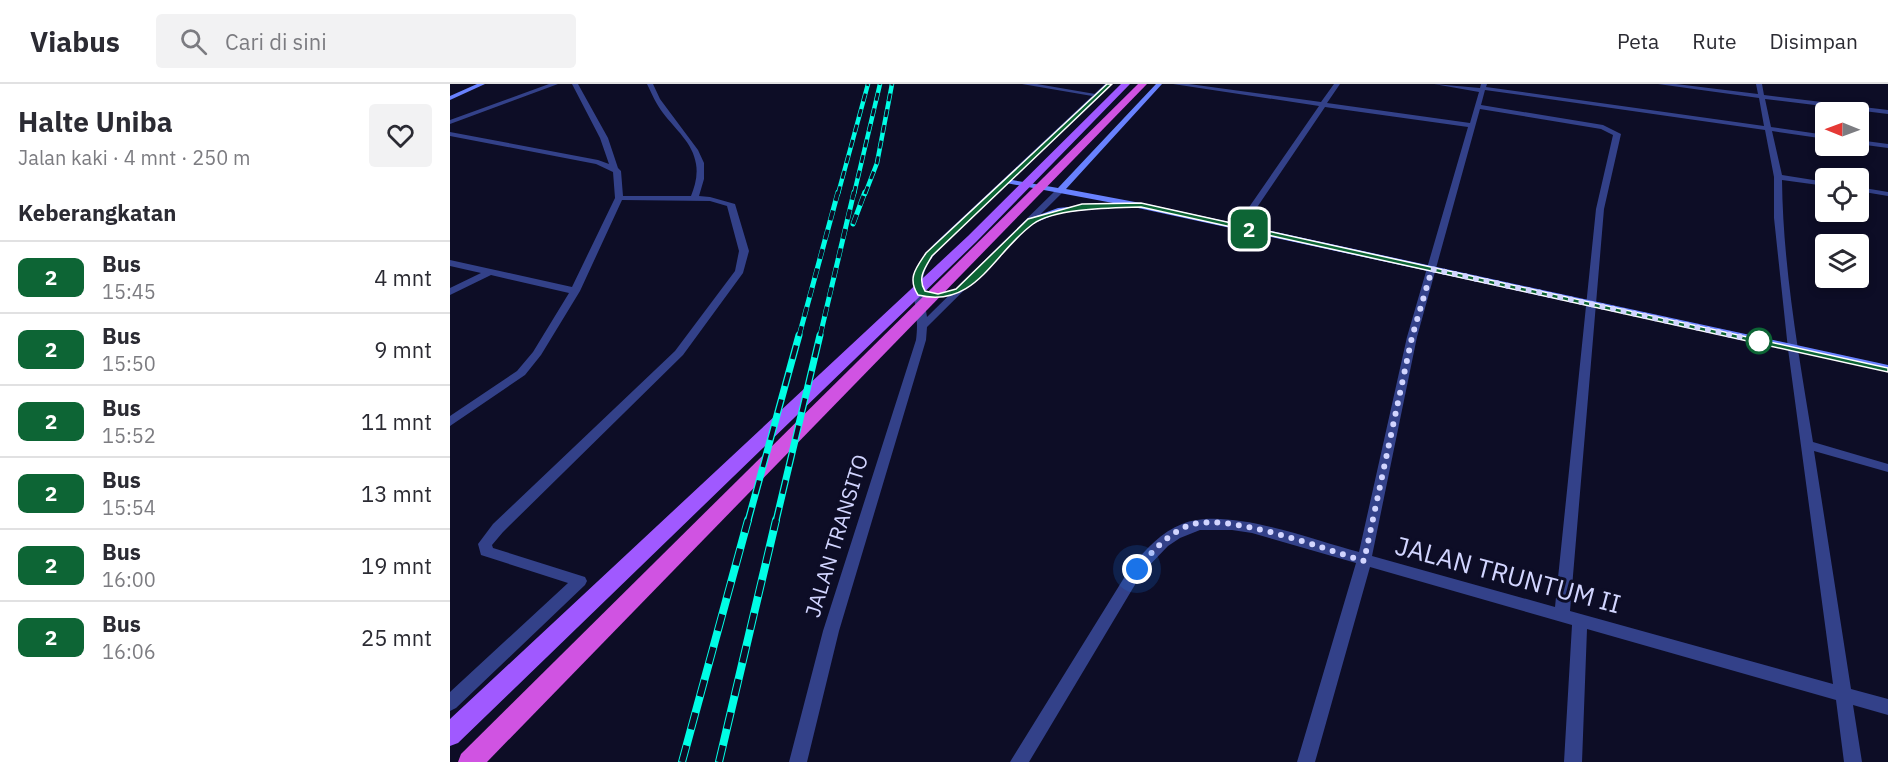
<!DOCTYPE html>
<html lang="id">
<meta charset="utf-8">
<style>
body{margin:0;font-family:"IBM Plex Sans",sans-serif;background:#f2f2f3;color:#2b2b33;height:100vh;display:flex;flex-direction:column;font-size:22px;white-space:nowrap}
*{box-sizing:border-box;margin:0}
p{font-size:20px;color:#7c7c81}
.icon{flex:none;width:33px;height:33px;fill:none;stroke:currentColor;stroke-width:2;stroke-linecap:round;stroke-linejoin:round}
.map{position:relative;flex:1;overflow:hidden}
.panel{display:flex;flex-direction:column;background:#fff;width:450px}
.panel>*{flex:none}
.badge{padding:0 12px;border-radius:9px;font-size:21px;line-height:39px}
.needle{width:39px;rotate:271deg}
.tools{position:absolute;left:1365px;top:18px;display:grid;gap:12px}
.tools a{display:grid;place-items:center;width:54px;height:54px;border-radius:6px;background:#fff;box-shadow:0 3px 9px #0003;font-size:30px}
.you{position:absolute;width:30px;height:30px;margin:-15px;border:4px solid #fff;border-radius:50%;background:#1a73e8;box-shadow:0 0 0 9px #1a73e833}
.map>.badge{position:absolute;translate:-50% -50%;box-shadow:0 0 0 3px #fff}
h2{padding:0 18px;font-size:22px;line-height:54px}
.round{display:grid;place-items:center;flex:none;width:63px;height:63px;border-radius:6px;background:#f2f2f3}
.headline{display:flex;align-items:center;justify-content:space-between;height:102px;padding:0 18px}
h1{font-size:28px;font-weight:800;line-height:45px}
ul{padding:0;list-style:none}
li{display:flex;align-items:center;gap:18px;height:72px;padding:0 18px;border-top:2px solid #e1e1e2}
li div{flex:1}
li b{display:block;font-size:22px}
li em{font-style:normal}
li .badge{min-width:66px;font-weight:700;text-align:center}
header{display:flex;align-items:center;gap:36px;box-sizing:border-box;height:84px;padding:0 30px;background:#fff;border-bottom:2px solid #e1e1e2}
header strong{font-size:28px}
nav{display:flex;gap:33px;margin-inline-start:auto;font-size:21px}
.search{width:420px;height:54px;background:#f2f2f3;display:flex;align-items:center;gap:15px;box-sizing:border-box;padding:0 21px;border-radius:6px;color:#7c7c81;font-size:22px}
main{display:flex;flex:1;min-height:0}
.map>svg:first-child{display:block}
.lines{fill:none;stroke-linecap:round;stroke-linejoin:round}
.minor{fill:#334189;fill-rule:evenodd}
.tertiary{fill:#334189;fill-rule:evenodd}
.secondary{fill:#6982ff;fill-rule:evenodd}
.primary{fill:#a059ff;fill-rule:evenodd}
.trunk{fill:#d053e2;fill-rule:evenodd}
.rail-far3-casing{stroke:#00fde5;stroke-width:4.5}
.rail-far2-casing{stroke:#00fde5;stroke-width:5}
.rail-far1-casing{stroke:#00fde5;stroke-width:7}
.rail-casing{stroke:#00fde5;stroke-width:8}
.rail-far3{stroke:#0d0d26;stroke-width:3;stroke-dasharray:8;stroke-linecap:butt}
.rail-far2{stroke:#0d0d26;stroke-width:4;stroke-dasharray:10;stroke-linecap:butt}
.rail-far1{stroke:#0d0d26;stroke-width:4.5;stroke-dasharray:14;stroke-linecap:butt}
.rail{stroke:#0d0d26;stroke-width:6;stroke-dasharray:17;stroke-linecap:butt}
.line{fill:#0d6535;stroke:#fff;stroke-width:1.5}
.walk{stroke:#d2d5ff;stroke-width:6;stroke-dasharray:0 10.8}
.stop-dot{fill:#fff;stroke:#0d6535;stroke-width:3}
.labels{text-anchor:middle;stroke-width:6;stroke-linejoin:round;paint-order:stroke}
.street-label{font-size:21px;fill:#d2d5ff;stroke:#0d0d26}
.near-street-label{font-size:26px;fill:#d2d5ff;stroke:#0d0d26}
</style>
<header>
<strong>Viabus</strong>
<div class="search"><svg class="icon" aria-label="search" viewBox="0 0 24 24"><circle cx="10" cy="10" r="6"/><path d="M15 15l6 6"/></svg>Cari di sini</div>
<nav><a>Peta</a><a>Rute</a><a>Disimpan</a></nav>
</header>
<main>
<section class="panel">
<div class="headline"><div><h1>Halte Uniba</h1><p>Jalan kaki · 4 mnt · 250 m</p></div><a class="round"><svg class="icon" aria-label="heart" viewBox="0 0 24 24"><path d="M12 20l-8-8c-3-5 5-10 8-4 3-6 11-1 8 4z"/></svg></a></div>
<h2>Keberangkatan</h2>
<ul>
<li><span class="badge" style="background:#0d6535;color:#fff">2</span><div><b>Bus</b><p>15:45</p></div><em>4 mnt</em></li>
<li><span class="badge" style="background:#0d6535;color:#fff">2</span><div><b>Bus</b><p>15:50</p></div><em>9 mnt</em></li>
<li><span class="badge" style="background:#0d6535;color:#fff">2</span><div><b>Bus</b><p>15:52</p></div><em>11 mnt</em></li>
<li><span class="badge" style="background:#0d6535;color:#fff">2</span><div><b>Bus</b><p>15:54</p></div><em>13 mnt</em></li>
<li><span class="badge" style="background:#0d6535;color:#fff">2</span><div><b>Bus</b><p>16:00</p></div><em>19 mnt</em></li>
<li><span class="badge" style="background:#0d6535;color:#fff">2</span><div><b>Bus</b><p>16:06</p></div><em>25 mnt</em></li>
</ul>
</section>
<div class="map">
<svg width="1438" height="678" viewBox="0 0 1438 678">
<rect width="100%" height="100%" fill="#0d0d26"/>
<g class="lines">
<path class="minor" d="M99,0h9l-108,40v-4z
M122,0h6l30,54 10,30 3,3 2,25h68c4,-10 7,-21 5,-32 -3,-21 -21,-35 -33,-51 -7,-9 -11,-19 -16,-29h6l7,15 38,51 6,13v16l-5,17 11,1 25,7 14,47 -6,22 -60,82 -180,177 -11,13 1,3 92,29 2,4 -2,4 -129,123 -6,3v-19l118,-109 -87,-28 -3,-11 15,-20 182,-173 60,-80 4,-20 -12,-45 -17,-5 -88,-1 -42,91 -39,64 -16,20 -75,51v-10l67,-45 16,-19 36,-59 -78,-18 -41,20v-7l31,-15 -31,-7v-6l122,27 43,-89 -2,-26 -17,-8 -146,-28v-4l148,28 11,4 -9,-26z
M572,0h15l64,11 -3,2z
M723,0h16l132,18 13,-18h6l-13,19 143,20 9,-31 -45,-8 46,4 1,-4h6l-1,3 278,39 -5,-28 -101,-14h18l82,10 -2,-10h6l2,11 124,15v4l-123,-15 6,28 55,8v4l-54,-8 10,44 44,7v4l-44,-6c1,88 17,176 31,262l75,22v8l-74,-21 37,238 37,10v16l-35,-10 9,57h-18l-8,-62 -249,-71 -5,133h-18l8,-137 -202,-58 -55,195h-18l59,-199 -104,-30 -20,-3h-32l-20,8 -12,8 -26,27 -113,189h-19l122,-197c15,-16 29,-33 50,-41 45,-18 130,16 177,28l48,-215 61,-210 -143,-20 -82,121 -3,1 -4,-3 83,-120zM1035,6l280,40 9,47v41l14,131 45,335 -263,-73 34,-402 17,-75 -18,-9 -122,-20zM1030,25l121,20 12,6 -17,74 -41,398 -183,-51 45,-219z
M1408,56l30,4v4l-30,-4z
M1408,103l30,5v4l-30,-5z"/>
<path class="tertiary" d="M655,0h7l-165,157c-29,29 -26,37 -20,76l131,-129 7,2 -138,137 -1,13 -87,291 -32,131h-18l34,-131 93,-291c6,-44 -19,-55 18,-96z"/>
<path class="secondary" d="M27,0h8l-35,16v-4z
M706,0h6l-96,105 85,16 737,160v6l-773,-168 2,2 -4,2 -54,6 -25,10h-6v-4l30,-11 55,-5 -107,-20 -4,-2 4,-2 52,9z"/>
<path class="primary" d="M671,0h9l-154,158 -518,501 -8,3v-27l518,-483z"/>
<path class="trunk" d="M688,0h9l-660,678h-29l3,-8z"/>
<defs>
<path id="rail-far3" d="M388,110l30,-110
M404,110l26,-110
M415,110l12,-31 15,-79"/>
<path id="rail-far2" d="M403,140l12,-32
M349,252l39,-144
M370,252l34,-144"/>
<path id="rail-far1" d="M298,437l51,-186
M326,437l44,-186"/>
<path id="rail" d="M232,678l66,-242
M269,678l57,-242"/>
</defs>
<use href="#rail-far3" class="rail-far3-casing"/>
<use href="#rail-far2" class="rail-far2-casing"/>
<use href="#rail-far1" class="rail-far1-casing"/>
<use href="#rail" class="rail-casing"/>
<use href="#rail-far3" class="rail-far3"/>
<use href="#rail-far2" class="rail-far2"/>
<use href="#rail-far1" class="rail-far1"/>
<use href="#rail" class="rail"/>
</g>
<path class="line" d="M657,0h5l-180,172c-7,12 -15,22 -7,35l13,3 18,-5 72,-70 54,-15 59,-1 747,165v4l-747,-165c-28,1 -86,1 -108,17 -40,29 -57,85 -115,71 -11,-17 -2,-27 8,-42z"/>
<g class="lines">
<path class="walk" d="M687,485c14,-16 28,-32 48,-42 37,-18 138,22 179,34l48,-224 20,-68 327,72"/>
</g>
<circle class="stop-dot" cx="1309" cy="257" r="12"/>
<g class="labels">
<g class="street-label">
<text transform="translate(387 452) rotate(-73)" y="7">JALAN TRANSITO</text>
</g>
<g class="near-street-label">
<text transform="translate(1058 491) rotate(15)" y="9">JALAN TRUNTUM II</text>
</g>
</g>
</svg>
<div class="tools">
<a><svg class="needle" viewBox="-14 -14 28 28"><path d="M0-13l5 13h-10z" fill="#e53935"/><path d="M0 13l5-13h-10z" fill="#7c7c81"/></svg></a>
<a><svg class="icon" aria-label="locate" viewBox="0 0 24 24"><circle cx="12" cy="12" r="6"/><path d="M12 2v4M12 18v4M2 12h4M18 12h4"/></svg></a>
<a><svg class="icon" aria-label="layers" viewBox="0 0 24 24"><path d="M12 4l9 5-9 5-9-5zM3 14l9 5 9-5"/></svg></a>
</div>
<div class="you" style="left:687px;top:485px"></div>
<b class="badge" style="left:799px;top:145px;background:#0d6535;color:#fff">2</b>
</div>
</main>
